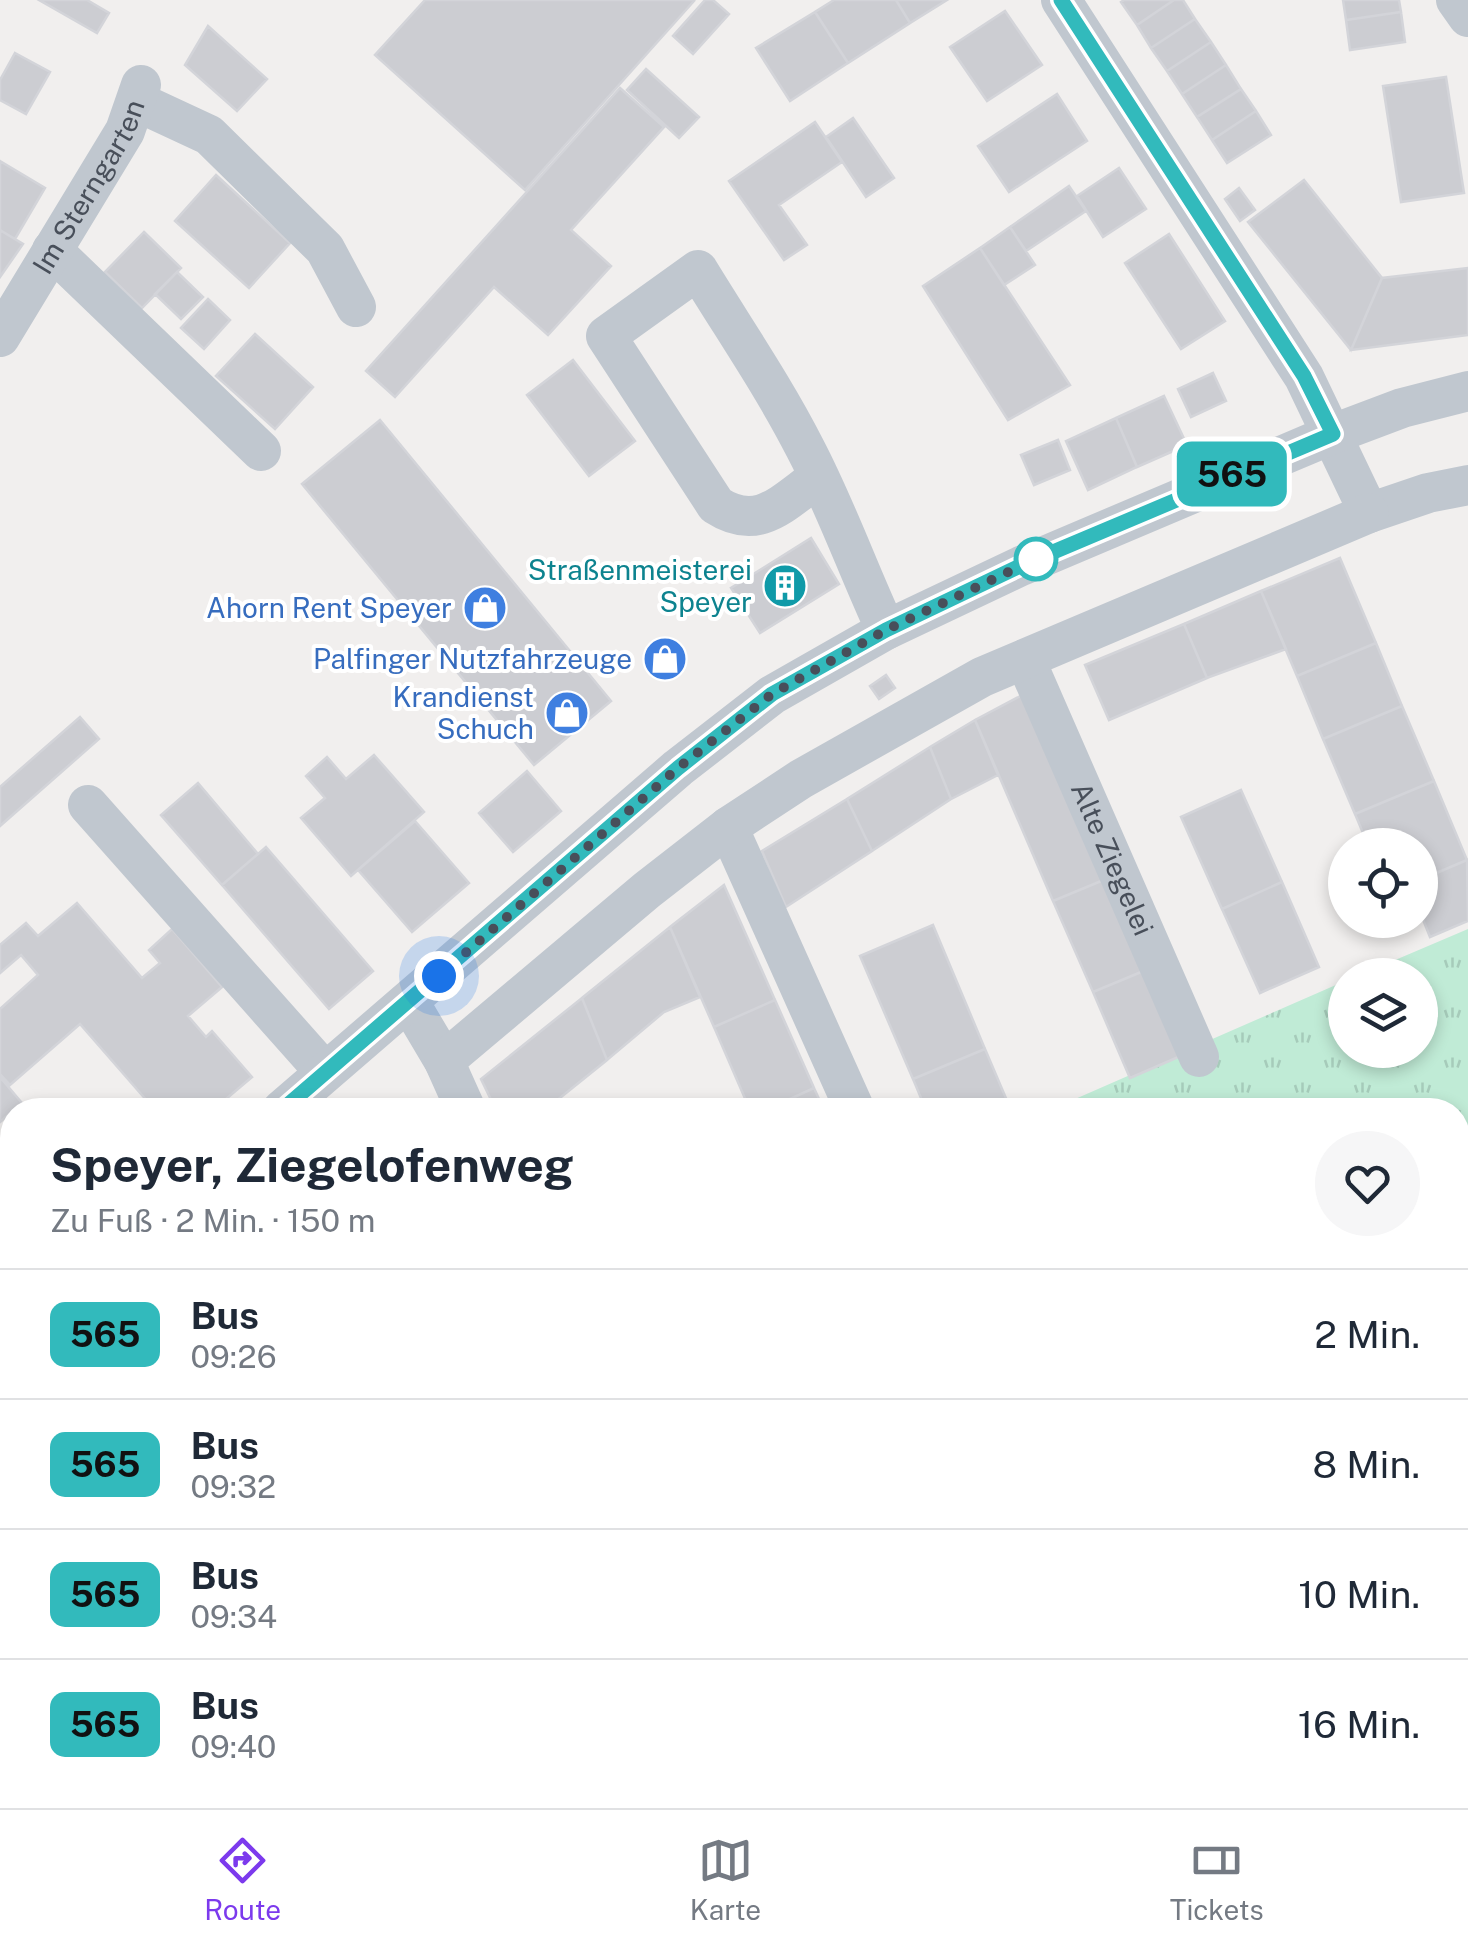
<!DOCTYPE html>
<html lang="de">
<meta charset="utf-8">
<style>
body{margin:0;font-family:"Public Sans",sans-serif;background:#f6f6f7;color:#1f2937;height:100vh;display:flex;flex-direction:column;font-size:38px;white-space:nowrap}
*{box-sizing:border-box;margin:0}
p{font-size:32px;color:#747a83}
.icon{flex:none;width:55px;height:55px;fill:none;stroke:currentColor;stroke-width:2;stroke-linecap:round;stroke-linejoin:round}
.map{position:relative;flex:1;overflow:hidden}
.sheet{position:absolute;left:0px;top:1098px;width:1470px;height:712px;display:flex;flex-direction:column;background:#fff;border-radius:40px 40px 0 0;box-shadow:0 5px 15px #0003}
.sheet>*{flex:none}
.badge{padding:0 20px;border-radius:15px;font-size:35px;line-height:65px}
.fabs{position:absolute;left:1328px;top:828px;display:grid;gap:20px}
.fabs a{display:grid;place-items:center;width:110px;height:110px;border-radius:50%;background:#fff;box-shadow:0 5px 15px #0003;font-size:50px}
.you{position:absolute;width:50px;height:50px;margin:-25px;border:8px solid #fff;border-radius:50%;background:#1a73e8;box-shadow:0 0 0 15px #1a73e833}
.map>.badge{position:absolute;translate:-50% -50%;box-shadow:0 0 0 5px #fff}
.round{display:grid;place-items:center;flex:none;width:105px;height:105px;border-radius:52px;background:#f6f6f7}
.headline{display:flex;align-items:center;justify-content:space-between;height:170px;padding:0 50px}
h1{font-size:48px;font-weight:700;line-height:75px}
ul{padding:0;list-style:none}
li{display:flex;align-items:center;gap:30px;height:130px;padding:0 50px;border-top:2px solid #e0e1e3}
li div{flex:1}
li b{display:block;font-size:38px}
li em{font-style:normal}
li .badge{min-width:110px;font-weight:700;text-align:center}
.tab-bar{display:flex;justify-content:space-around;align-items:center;height:140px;border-top:2px solid #e0e1e3;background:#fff;font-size:28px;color:#747a83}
.tab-bar a{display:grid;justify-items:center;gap:5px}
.tab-bar .on{color:#7c3aed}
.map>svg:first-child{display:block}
.grass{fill:url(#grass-tufts)}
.water{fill:url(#water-waves)}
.building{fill:#cccdd2;stroke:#d3d4d9;stroke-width:2.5}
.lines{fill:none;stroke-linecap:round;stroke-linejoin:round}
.minor{stroke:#c0c7cf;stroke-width:40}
.line-casing{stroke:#fff;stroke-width:22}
.line{stroke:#32babc;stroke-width:15}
.walk{stroke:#484f5a;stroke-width:10;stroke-dasharray:0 18}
.stop-dot{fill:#fff;stroke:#32babc;stroke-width:5}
.labels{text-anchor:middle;stroke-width:8;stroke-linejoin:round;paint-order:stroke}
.street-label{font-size:28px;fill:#484f5a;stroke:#fff}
.culture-label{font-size:28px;fill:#0d838f;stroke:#fff;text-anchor:end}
.shop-label{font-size:28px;fill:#366cbe;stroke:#fff;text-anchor:end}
</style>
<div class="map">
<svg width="1468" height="1808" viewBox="0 0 1468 1808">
<defs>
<pattern id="grass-tufts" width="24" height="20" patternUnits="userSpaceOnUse" patternTransform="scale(2.5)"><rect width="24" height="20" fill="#c0ebd6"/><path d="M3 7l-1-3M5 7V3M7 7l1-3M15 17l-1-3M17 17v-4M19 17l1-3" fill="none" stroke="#a6cbba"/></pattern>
<pattern id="water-waves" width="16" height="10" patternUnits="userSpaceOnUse" patternTransform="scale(2.5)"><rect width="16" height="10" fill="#91c7e4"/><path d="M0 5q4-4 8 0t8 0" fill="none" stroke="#78a4bc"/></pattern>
</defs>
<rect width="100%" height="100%" fill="#f1efee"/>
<path class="grass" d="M1468,929v203l-10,6v-28h-408l295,-129v69h75v-75h-60z"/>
<path class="water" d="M1468,1175v633h-873l13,-10h850v-616z
M12,1734v64h461l-13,10h-460v-70z"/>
<path class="building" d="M39,0h48l22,13 -12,20z
M425,0h267l2,1 -169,189 -150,-135z
M705,0h8l16,14 -36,40 -20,-18z
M834,0h62l14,23 -62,40 -33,-51z
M896,0h51l-37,23z
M1124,0h50l-37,25 -16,-23z
M1174,0h9l12,19 -44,29 -14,-23z
M1343,0h56l2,12 -55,8z
M1005,11l37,54 -55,36 -37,-54z
M815,12l33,51 -58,38 -34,-53z
M1401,12l4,30 -55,8 -4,-30z
M1195,19l16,23 -44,29 -16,-23z
M208,26l59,53 -30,32 -52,-46z
M1211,42l15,23 -44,29 -15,-23z
M15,53l35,19 -24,42 -26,-14v-20z
M1226,65l15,24 -44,28 -15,-23z
M646,69l53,48 -20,21 -52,-48z
M1446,77l18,116 -63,9 -18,-116z
M620,88l44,39 -93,103 40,36 -63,69 -54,-48 -99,110 -29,-26z
M1241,89l15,22 -44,29 -15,-23z
M1057,94l30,47 -78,51 -31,-46z
M1256,111l15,24 -44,28 -15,-23z
M853,118l41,60 -28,19 -40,-60z
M815,122l27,40 -63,43 28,40 -23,15 -55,-79z
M0,161l45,27 -30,51 -15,-9z
M1119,168l27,41 -43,28 -26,-41z
M216,175l74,68 -41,45 -74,-67z
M1304,180l78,98 -31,72 -103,-128z
M1069,186l17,25 -60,40 -16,-24z
M1239,188l16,22 -15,11 -15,-22z
M1010,227l25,38 -31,20 -24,-37z
M0,230l23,14 -23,33z
M144,232l37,36 -39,40 -37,-36z
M1169,234l56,87 -44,28 -56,-86z
M980,248l90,137 -62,35 -85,-134z
M1468,268v67l-117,15 31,-72z
M177,272l26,25 -22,22 -26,-25z
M208,299l22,21 -26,29 -23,-21z
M255,334l58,53 -38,42 -59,-53z
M573,360l62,81 -46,35 -62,-81z
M1213,373l13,28 -35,16 -13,-28z
M1164,396l23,49 -50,22 -21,-49z
M1116,418l21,49 -49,23 -22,-49z
M380,420l231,281 -77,64 -232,-281z
M1058,440l12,30 -36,15 -13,-30z
M811,538l28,46 -79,49 -29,-45z
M1340,558l36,85 -79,33 -36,-85z
M1261,591l25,58 -79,29 -23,-54z
M1184,624l23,54 -98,42 -24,-55z
M1376,643l26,63 -79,33 -26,-63z
M886,675l9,13 -16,11 -9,-13z
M1026,693l80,186 -53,22 -78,-181z
M1402,706l32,75 -79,33 -32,-75z
M80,717l19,22 -99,87v-39z
M975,720l23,55 -47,24 -21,-52z
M930,747l21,52 -79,52 -25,-52z
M374,755l50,57 -73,64 -50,-58 24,-20 -19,-22 21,-19 19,22z
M527,771l34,40 -48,41 -34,-39z
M1434,781l33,79 -47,20v-35h-52l-13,-31z
M198,783l60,71 -36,31 -61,-70z
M1241,790l41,92 -60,27 -41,-92z
M847,799l25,52 -86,56 -24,-56z
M415,821l54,62 -57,49 -54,-62z
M266,847l107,124 -44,38 -107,-124z
M1467,860l1,61 -38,16 -10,-25v-32z
M1106,879l40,91 -53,22 -40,-91z
M1282,882l37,85 -59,26 -38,-84z
M724,885l51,115 -61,27 -44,-100z
M77,903l65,75 18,-15 -11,-13 23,-21 50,58 -34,29 18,21 6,-6 40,46 -39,33h-58l-75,-86 -70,61 -10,-11v-65l38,-34 -17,-20 -21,18v-28l26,-22 12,13z
M933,925l52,124 -72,30 -53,-123z
M670,927l30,70 -36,15 -57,48 -25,-62z
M1146,970l37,85 -53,23 -37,-86z
M582,998l25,62 -62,50h-49l-15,-31z
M775,1000l39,88 -48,22h-16l-36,-83z
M985,1049l26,61h-85l-13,-31z
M0,1077l22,26 -22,19z
M814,1088l10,22h-58z
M0,1218l12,15v10l-10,9z
M12,1566v69l-2,1 -3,-27 -7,-8v-8l6,-2 -6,-20z"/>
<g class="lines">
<g class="minor">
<path d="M1061,0l243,377 65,136 59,-20 40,-8"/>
<path d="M1456,0l12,17"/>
<path d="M138,102l71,33 116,114 31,58"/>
<path d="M52,250l209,201"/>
<path id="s1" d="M0,337l125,-206 16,-46"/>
<path d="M819,477c-36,25 -60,56 -103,28l-110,-169 92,-66c36,59 76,117 107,178 31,59 53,122 81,182"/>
<path id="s2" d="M1025,659l174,398"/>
<path d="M88,805l237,267"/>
<path d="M728,827l127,283"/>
<path d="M409,1002l35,59 22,49"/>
<path d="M444,1061l203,-171 81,-63 73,-48 181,-102 387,-164"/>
<path d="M282,1110l396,-342 94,-73 114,-65 135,-64 312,-132 69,-26 66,-17"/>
<path d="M0,1369l12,12"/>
</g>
</g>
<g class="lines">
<defs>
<path id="line" d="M282,1110l396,-342 94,-74 114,-64 134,-64 313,-132 -29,-58 -243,-376"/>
</defs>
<use href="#line" class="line-casing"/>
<use href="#line" class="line"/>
<path class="walk" d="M439,976l239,-208 94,-74 114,-64 150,-71"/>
</g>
<defs>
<symbol id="building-disc" viewBox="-11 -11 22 22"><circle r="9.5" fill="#0f9aa8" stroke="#fff"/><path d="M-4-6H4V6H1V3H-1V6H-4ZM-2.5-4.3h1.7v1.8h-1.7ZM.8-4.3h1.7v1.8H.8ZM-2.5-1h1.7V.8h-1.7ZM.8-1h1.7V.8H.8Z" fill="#fff"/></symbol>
<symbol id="shop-disc" viewBox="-11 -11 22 22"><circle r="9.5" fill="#3f7fe0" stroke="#fff"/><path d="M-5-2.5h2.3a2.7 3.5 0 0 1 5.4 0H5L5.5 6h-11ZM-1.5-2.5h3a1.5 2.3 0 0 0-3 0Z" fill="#fff"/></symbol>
</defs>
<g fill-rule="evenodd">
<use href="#building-disc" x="760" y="561" width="50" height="50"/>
<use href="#shop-disc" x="460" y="583" width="50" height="50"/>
<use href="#shop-disc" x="640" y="634" width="50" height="50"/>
<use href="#shop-disc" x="542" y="688" width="50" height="50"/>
</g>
<circle class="stop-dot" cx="1036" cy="559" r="20"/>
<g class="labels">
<g class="street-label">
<text dy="10" stroke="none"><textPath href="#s1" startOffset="175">Im Sterngarten</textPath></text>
<text dy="10" stroke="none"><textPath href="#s2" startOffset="218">Alte Ziegelei</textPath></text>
</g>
<g class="culture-label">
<text x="752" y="580">Straßenmeisterei<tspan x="752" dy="32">Speyer</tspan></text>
</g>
<g class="shop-label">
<text x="452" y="618">Ahorn Rent Speyer</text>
<text x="632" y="669">Palfinger Nutzfahrzeuge</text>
<text x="534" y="707">Krandienst<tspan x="534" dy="32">Schuch</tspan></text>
</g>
</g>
</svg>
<div class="fabs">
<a><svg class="icon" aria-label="locate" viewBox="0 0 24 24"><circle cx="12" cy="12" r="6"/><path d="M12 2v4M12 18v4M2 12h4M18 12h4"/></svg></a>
<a><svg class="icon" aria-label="layers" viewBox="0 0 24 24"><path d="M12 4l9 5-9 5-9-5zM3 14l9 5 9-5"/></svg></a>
</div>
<div class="you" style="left:439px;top:976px"></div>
<b class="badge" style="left:1232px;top:474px;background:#32babc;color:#111">565</b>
<section class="sheet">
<div class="headline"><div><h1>Speyer, Ziegelofenweg</h1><p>Zu Fuß · 2 Min. · 150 m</p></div><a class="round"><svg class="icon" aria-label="heart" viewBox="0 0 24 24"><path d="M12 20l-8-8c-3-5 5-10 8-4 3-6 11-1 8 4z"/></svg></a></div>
<ul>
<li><span class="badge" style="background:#32babc;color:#111">565</span><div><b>Bus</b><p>09:26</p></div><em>2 Min.</em></li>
<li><span class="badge" style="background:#32babc;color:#111">565</span><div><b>Bus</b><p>09:32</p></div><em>8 Min.</em></li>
<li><span class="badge" style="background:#32babc;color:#111">565</span><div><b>Bus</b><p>09:34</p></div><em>10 Min.</em></li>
<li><span class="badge" style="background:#32babc;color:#111">565</span><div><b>Bus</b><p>09:40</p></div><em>16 Min.</em></li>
</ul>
</section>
</div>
<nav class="tab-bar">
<a class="on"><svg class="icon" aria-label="directions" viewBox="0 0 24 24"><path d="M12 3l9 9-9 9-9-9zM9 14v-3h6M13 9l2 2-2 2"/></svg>Route</a>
<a><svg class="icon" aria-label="map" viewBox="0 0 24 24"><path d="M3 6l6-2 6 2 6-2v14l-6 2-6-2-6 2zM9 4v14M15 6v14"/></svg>Karte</a>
<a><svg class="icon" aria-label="tickets" viewBox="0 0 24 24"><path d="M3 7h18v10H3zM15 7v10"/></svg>Tickets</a>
</nav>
